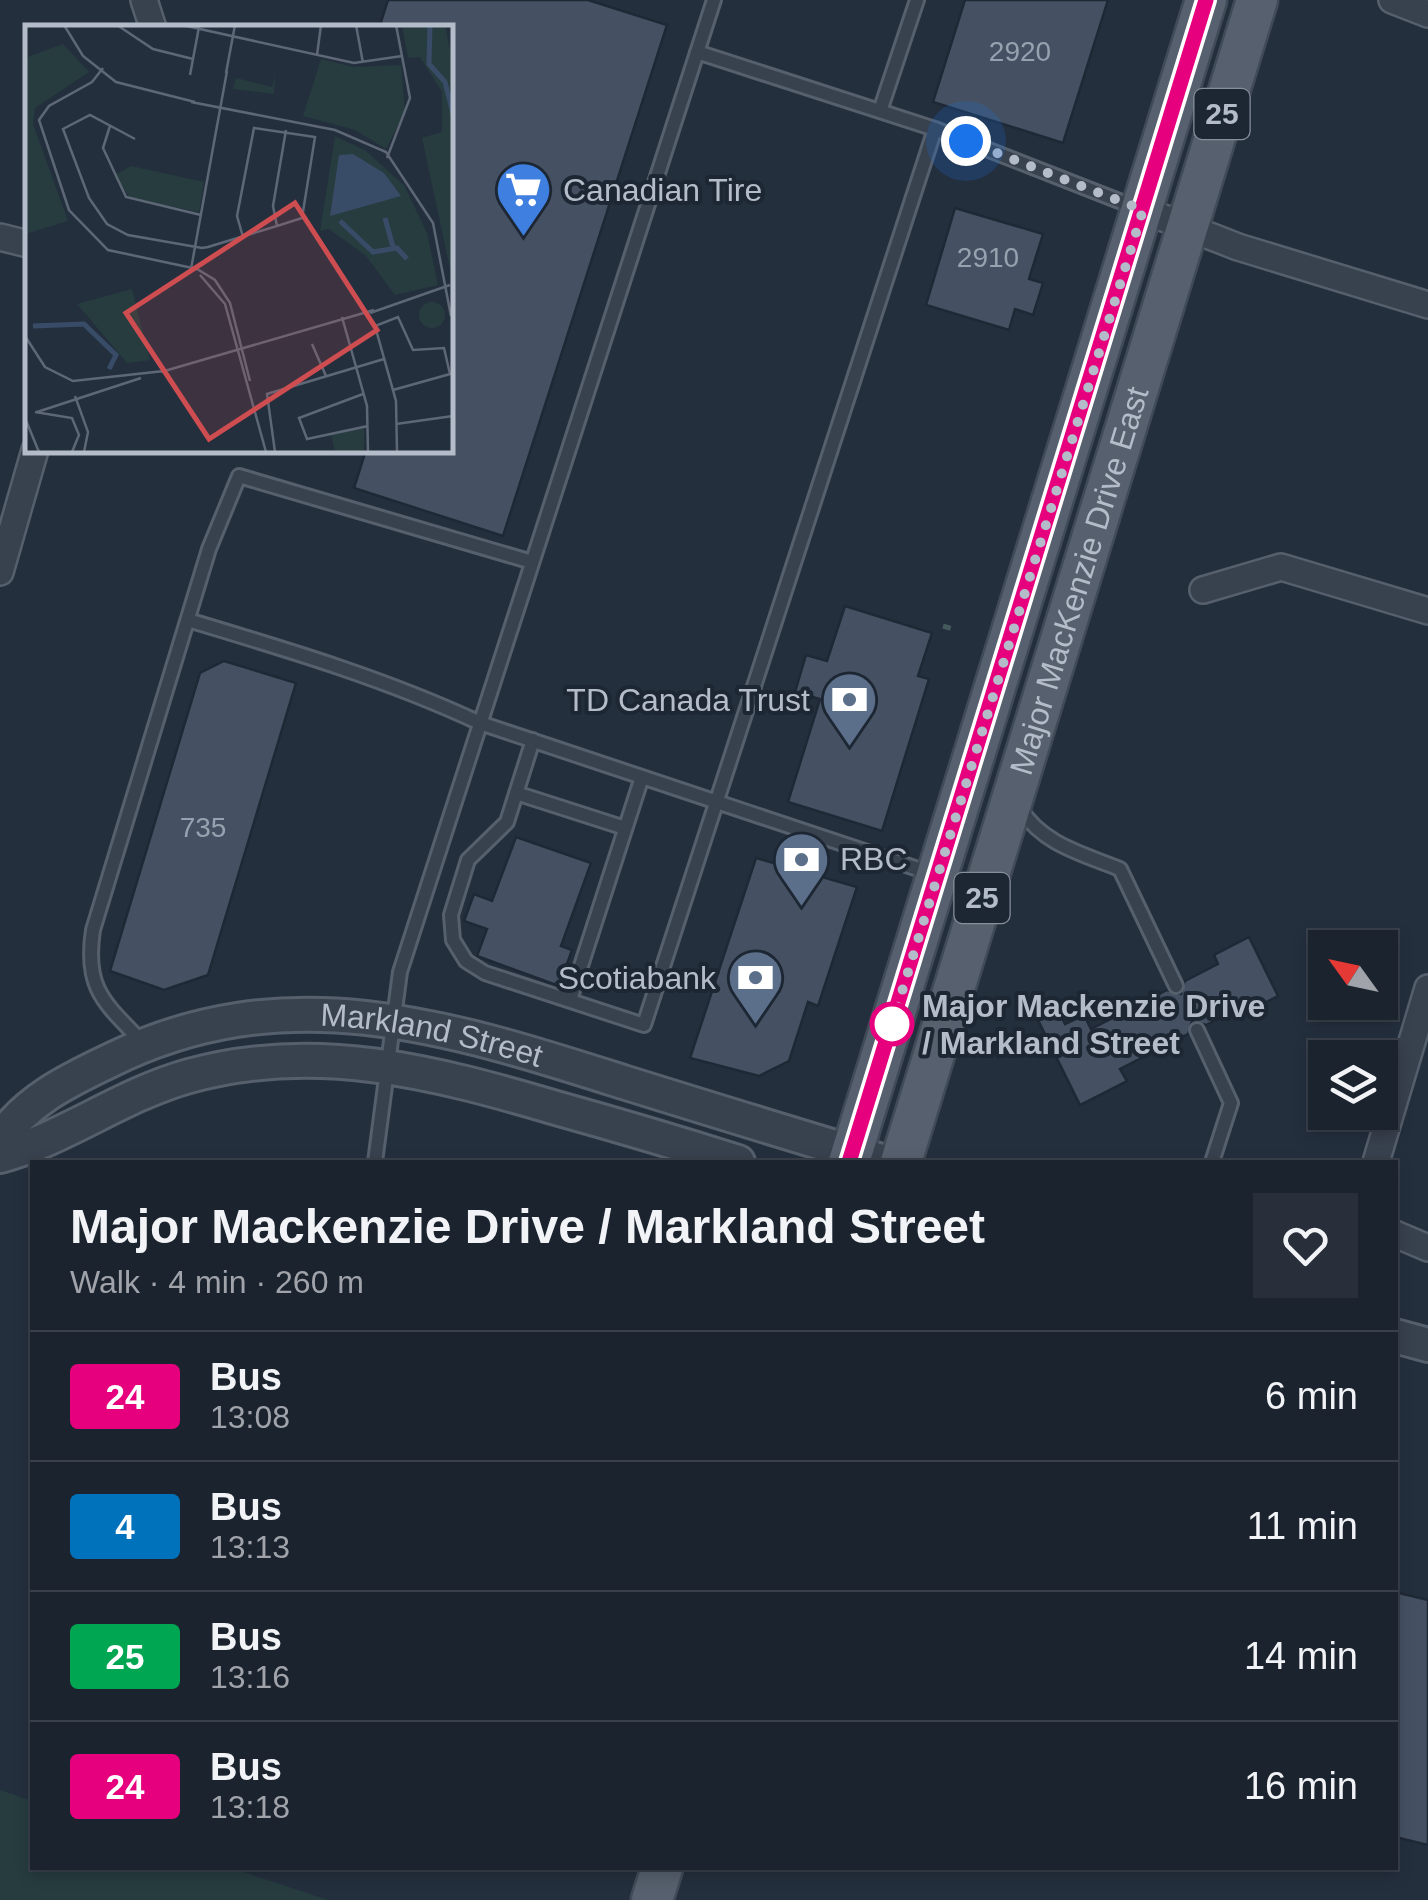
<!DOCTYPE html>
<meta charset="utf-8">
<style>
body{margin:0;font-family:Helvetica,sans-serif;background:#282f3a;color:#f1f3f6;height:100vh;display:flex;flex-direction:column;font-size:38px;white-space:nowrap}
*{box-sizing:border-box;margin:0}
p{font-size:32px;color:#a0a4aa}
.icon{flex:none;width:55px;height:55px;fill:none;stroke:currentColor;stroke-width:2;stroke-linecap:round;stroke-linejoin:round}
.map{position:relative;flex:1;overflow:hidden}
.sheet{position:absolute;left:30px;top:1160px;width:1368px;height:710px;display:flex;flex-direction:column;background:#1b232e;border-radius:0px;box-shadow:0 5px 15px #0003,0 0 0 2px #39404a}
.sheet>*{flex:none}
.badge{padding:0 20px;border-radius:8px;font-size:35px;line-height:65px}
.needle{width:65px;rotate:303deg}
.buttons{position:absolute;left:1308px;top:930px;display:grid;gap:20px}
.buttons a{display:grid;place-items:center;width:90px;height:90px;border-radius:0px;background:#1b232e;box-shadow:0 5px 15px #0003,0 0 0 2px #39404a;font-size:50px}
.you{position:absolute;width:50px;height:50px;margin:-25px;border:8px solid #fff;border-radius:50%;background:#1a73e8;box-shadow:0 0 0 15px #1a73e833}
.map>.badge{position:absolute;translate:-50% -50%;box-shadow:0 0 0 5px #fff}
.round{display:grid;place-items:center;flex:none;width:105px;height:105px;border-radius:0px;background:#282f3a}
.head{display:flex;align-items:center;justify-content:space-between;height:170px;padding:0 40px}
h1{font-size:48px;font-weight:800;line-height:75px}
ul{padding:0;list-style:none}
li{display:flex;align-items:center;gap:30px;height:130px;padding:0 40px;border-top:2px solid #39404a}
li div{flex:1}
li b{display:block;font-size:38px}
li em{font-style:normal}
li .badge{min-width:110px;font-weight:700;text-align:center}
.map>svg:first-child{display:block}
.green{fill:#263c3f}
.building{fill:#455162;stroke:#1f2835;stroke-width:2.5}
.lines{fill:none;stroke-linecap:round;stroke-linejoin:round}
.service-casing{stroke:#565f6c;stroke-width:18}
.minor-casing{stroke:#565f6c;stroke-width:30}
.tertiary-casing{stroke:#565f6c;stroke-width:38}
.primary-casing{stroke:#414a57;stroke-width:45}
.path{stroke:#44595c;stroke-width:5;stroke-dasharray:8 8;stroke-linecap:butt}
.service{stroke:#38414e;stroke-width:12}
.minor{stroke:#38414e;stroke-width:25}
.tertiary{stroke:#38414e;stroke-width:32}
.primary{stroke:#56606e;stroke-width:40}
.line-casing{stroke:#fff;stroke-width:22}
.line{stroke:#e6007e;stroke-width:15}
.walk{stroke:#b4bcc9;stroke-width:10;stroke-dasharray:0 18}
.stop-dot{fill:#fff;stroke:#e6007e;stroke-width:5}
.labels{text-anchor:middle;stroke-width:8;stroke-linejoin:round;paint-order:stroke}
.number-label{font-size:28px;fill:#98a1af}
.shield{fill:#1d2633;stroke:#878f9c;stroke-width:2.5}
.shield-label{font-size:30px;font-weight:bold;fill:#b4bcc9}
.poi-label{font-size:32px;fill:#b4bcc9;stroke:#1d2633;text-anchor:start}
.street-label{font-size:32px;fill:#b4bcc9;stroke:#1d2633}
.stop-label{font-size:32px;font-weight:bold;fill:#b4bcc9;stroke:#1d2633;text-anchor:start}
.inset-river{fill:none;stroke:#394c67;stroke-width:5}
.inset-road{fill:none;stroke:#5e6776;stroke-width:2.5}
.view{fill:#ce4d50;fill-opacity:0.15;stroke:#ce4d50;stroke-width:5}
.inset-edge{fill:none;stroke:#b4bcc9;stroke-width:5}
</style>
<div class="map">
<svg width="1428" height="1900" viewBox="0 0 1428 1900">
<rect width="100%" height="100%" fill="#242f3e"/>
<path class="green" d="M0,1790l32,11v67h199l97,32h-328z"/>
<path class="building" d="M388,0h200l79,25 -164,511 -149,-48 12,-38h84v-422h-71z
M965,0h143l-45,143 -130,-41z
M955,208l88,26 -14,45 14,4 -10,32 -18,-6 -6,21 -83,-25z
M845,606l87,27 -14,43 11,3 -47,152 -94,-29 32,-103 -25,-7 11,-37 21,6z
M224,661l72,22 -88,292 -44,15 -54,-19 90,-298z
M516,837l75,26 -30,83 11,4 -13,36 -82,-30 10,-27 -23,-8 10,-27 18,7z
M756,858l101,29 -39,119 -10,-4 -19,59 -30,15 -69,-18z
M1249,937l29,59 -29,15 -3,-6 -40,20 -14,-4 -4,13 -68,35 7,12 -47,24 -44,-89 20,-10 9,18 19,-9 7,14 76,-39 14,4 4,-13 33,-17 -4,-9z
M1395,1592l33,8v245l-33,-8z"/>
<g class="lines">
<defs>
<path id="service" d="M697,52l238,77 202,79
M880,111l37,-111
M188,620c100,30 198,59 292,103l450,150
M533,740l-26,82 -39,38 -17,55 2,25 13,21 19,12 159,52 291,-896
M516,793l109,35
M1019,807c23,37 61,46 101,62l56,117
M570,1000l72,-223
M1197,1030l34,73 -19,59
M144,1044c-39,-41 -60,-54 -51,-114l116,-381 30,-73 293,86
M375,1162l25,-190 314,-972"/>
<path id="minor" d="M144,0l9,28
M1392,0l36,14
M1143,210l95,37 190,58
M0,237l28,7
M0,572l35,-122
M1203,590l78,-23 147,44
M1376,1162l52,-174
M1395,1234l33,14"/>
<g id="tertiary">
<path id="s1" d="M0,1140c26,-39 67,-59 109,-79 176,-87 338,-35 514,21 87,27 174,54 262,80"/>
<path d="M0,1156c66,-18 121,-61 189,-80 126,-35 245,-4 367,32 61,17 122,35 182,54"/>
<path d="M1395,1336l33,9"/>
</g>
<g id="primary">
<path d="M849,1162l357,-1162"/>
<path id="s2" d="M901,1162l356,-1162"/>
<path d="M652,1900l10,-32"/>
</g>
</defs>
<use href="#service" class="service-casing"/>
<use href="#minor" class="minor-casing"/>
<use href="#tertiary" class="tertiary-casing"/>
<use href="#primary" class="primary-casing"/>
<path class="path" d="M943,626l13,4"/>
<use href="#service" class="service"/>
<use href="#minor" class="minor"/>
<use href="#tertiary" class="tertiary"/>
<use href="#primary" class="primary"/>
</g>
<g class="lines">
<defs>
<path id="line" d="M849,1162l357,-1162"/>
</defs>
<use href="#line" class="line-casing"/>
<use href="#line" class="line"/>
<path class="walk" d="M892,1024l251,-814 -177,-69"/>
</g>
<defs>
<symbol id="supermarket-pin" viewBox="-11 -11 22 30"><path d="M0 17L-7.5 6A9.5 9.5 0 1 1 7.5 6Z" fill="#3f7fe0" stroke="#1d2633"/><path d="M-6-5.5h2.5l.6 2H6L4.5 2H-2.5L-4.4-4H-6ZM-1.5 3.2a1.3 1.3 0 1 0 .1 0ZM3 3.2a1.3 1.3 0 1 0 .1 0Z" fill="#fff"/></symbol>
<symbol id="bank-pin" viewBox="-11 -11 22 30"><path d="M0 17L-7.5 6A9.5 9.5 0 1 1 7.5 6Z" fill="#5c6f8a" stroke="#1d2633"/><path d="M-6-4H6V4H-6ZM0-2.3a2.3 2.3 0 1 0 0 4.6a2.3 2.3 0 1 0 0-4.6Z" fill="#fff"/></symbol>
</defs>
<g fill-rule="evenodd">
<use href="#supermarket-pin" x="492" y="158" width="63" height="86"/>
<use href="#bank-pin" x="818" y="668" width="63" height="86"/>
<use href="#bank-pin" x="770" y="828" width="63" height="86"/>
<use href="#bank-pin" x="724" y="946" width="63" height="86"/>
</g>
<circle class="stop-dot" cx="892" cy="1024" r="20"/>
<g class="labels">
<g class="number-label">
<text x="1020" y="61">2920</text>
<text x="988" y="267">2910</text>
<text x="203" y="837">735</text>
</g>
<g class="shield">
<rect x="1194.5" y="89" width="55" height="50" rx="8"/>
<rect x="954.5" y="873" width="55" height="50" rx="8"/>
</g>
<g class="shield-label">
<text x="1222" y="124">25</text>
<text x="982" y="908">25</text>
</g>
<g class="poi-label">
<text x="563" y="201">Canadian Tire</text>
<text x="810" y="711" text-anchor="end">TD Canada Trust</text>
<text x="840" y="870">RBC</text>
<text x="716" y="989" text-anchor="end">Scotiabank</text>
</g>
<g class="street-label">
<text dy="11" stroke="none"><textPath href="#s2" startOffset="608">Major MacKenzie Drive East</textPath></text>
<text dy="11" stroke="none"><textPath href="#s1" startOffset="468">Markland Street</textPath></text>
</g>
<g class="stop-label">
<text x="922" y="1017">Major Mackenzie Drive<tspan x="922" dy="37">/ Markland Street</tspan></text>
</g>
</g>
<g transform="translate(25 25)">
<rect width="428" height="428" fill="#242f3e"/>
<path d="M377,0h43l7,35v218l-30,-140 20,-6v-40l-22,-35 -12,1zM38,19l26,28 -54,36 -2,16 35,97 -43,13v-176zM296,34l32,8 48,-2 4,46 -19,38 -31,-19 -52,-14zM250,50l-1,19 -41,-5 3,-11 36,9zM310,111l31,15 38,34 23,48 11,52 -43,10 -29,-39 -37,-27 -9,2zM106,141l73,16 -5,30 -69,-14 -16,-22zM107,264l18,71 -23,3 -50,-59zM394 290a13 13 0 1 1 26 0a13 13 0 1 1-26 0ZM339,403v24h-29l-4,-18z" fill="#263c3f"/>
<path d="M328,129l31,19 17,23 -71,20 9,-61z" fill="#394c67"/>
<path class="inset-river" d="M405,0l-1,39 16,18 8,32M360,193l8,29M315,196l33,31 24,-4 10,11M8,301l51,-2 32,31 -7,14"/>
<path class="inset-road" d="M39,0l19,31 33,26 79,20M92,0l36,24 40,10M157,0l172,38 48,-7M331,0l7,38M292,30l4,-30M78,43l-11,14 -43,24 -10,14 30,90 39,40 89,19 18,11 15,23 20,78M201,48l9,-48M165,50l9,-48M166,77l144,28 51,22 47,71 18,93M85,101l-7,22 23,49 75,18M110,114l-45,-24 -27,14 26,69 18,26 21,11 74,13 6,-1 69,-21 25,-8 13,-81 -61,-9 -17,88 6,21M362,133l23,-60 -14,-73M252,201l-4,-20 13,-76M166,244l36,-198M175,250l25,29 41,148M345,288l80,-28M317,292l25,89 1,46M0,311l20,31 28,14 91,-10M287,319l14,32M136,347l213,-62M368,365l57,-16 -6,-26 -31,2 -15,-33 -23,9 21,75 1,51M338,369l-64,24 8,21 61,-13M50,371l13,36 -4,20M10,387l37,6 7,17 -7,17M12,387l104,-34M0,393l14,34M371,399l57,-8M250,427l-8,-58 117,-35"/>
<path class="view" d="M270,178l82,127 -168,109 -83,-126z"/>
<rect width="428" height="428" class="inset-edge"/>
</g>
</svg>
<div class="buttons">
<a><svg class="needle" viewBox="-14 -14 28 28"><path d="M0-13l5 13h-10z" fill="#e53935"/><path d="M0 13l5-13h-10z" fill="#a0a4aa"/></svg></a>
<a><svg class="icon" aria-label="layers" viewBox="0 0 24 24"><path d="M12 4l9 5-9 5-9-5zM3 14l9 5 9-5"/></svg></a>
</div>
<div class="you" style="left:966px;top:141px"></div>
<section class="sheet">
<div class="head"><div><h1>Major Mackenzie Drive / Markland Street</h1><p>Walk · 4 min · 260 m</p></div><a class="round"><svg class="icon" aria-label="heart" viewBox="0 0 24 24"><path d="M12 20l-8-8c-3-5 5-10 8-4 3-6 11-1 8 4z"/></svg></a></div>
<ul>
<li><span class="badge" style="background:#e6007e;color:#fff">24</span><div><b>Bus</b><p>13:08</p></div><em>6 min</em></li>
<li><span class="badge" style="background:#0072bc;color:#fff">4</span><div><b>Bus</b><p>13:13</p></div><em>11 min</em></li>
<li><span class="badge" style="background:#00a651;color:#fff">25</span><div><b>Bus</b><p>13:16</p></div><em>14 min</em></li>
<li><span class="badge" style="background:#e6007e;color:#fff">24</span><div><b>Bus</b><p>13:18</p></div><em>16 min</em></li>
</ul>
</section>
</div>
